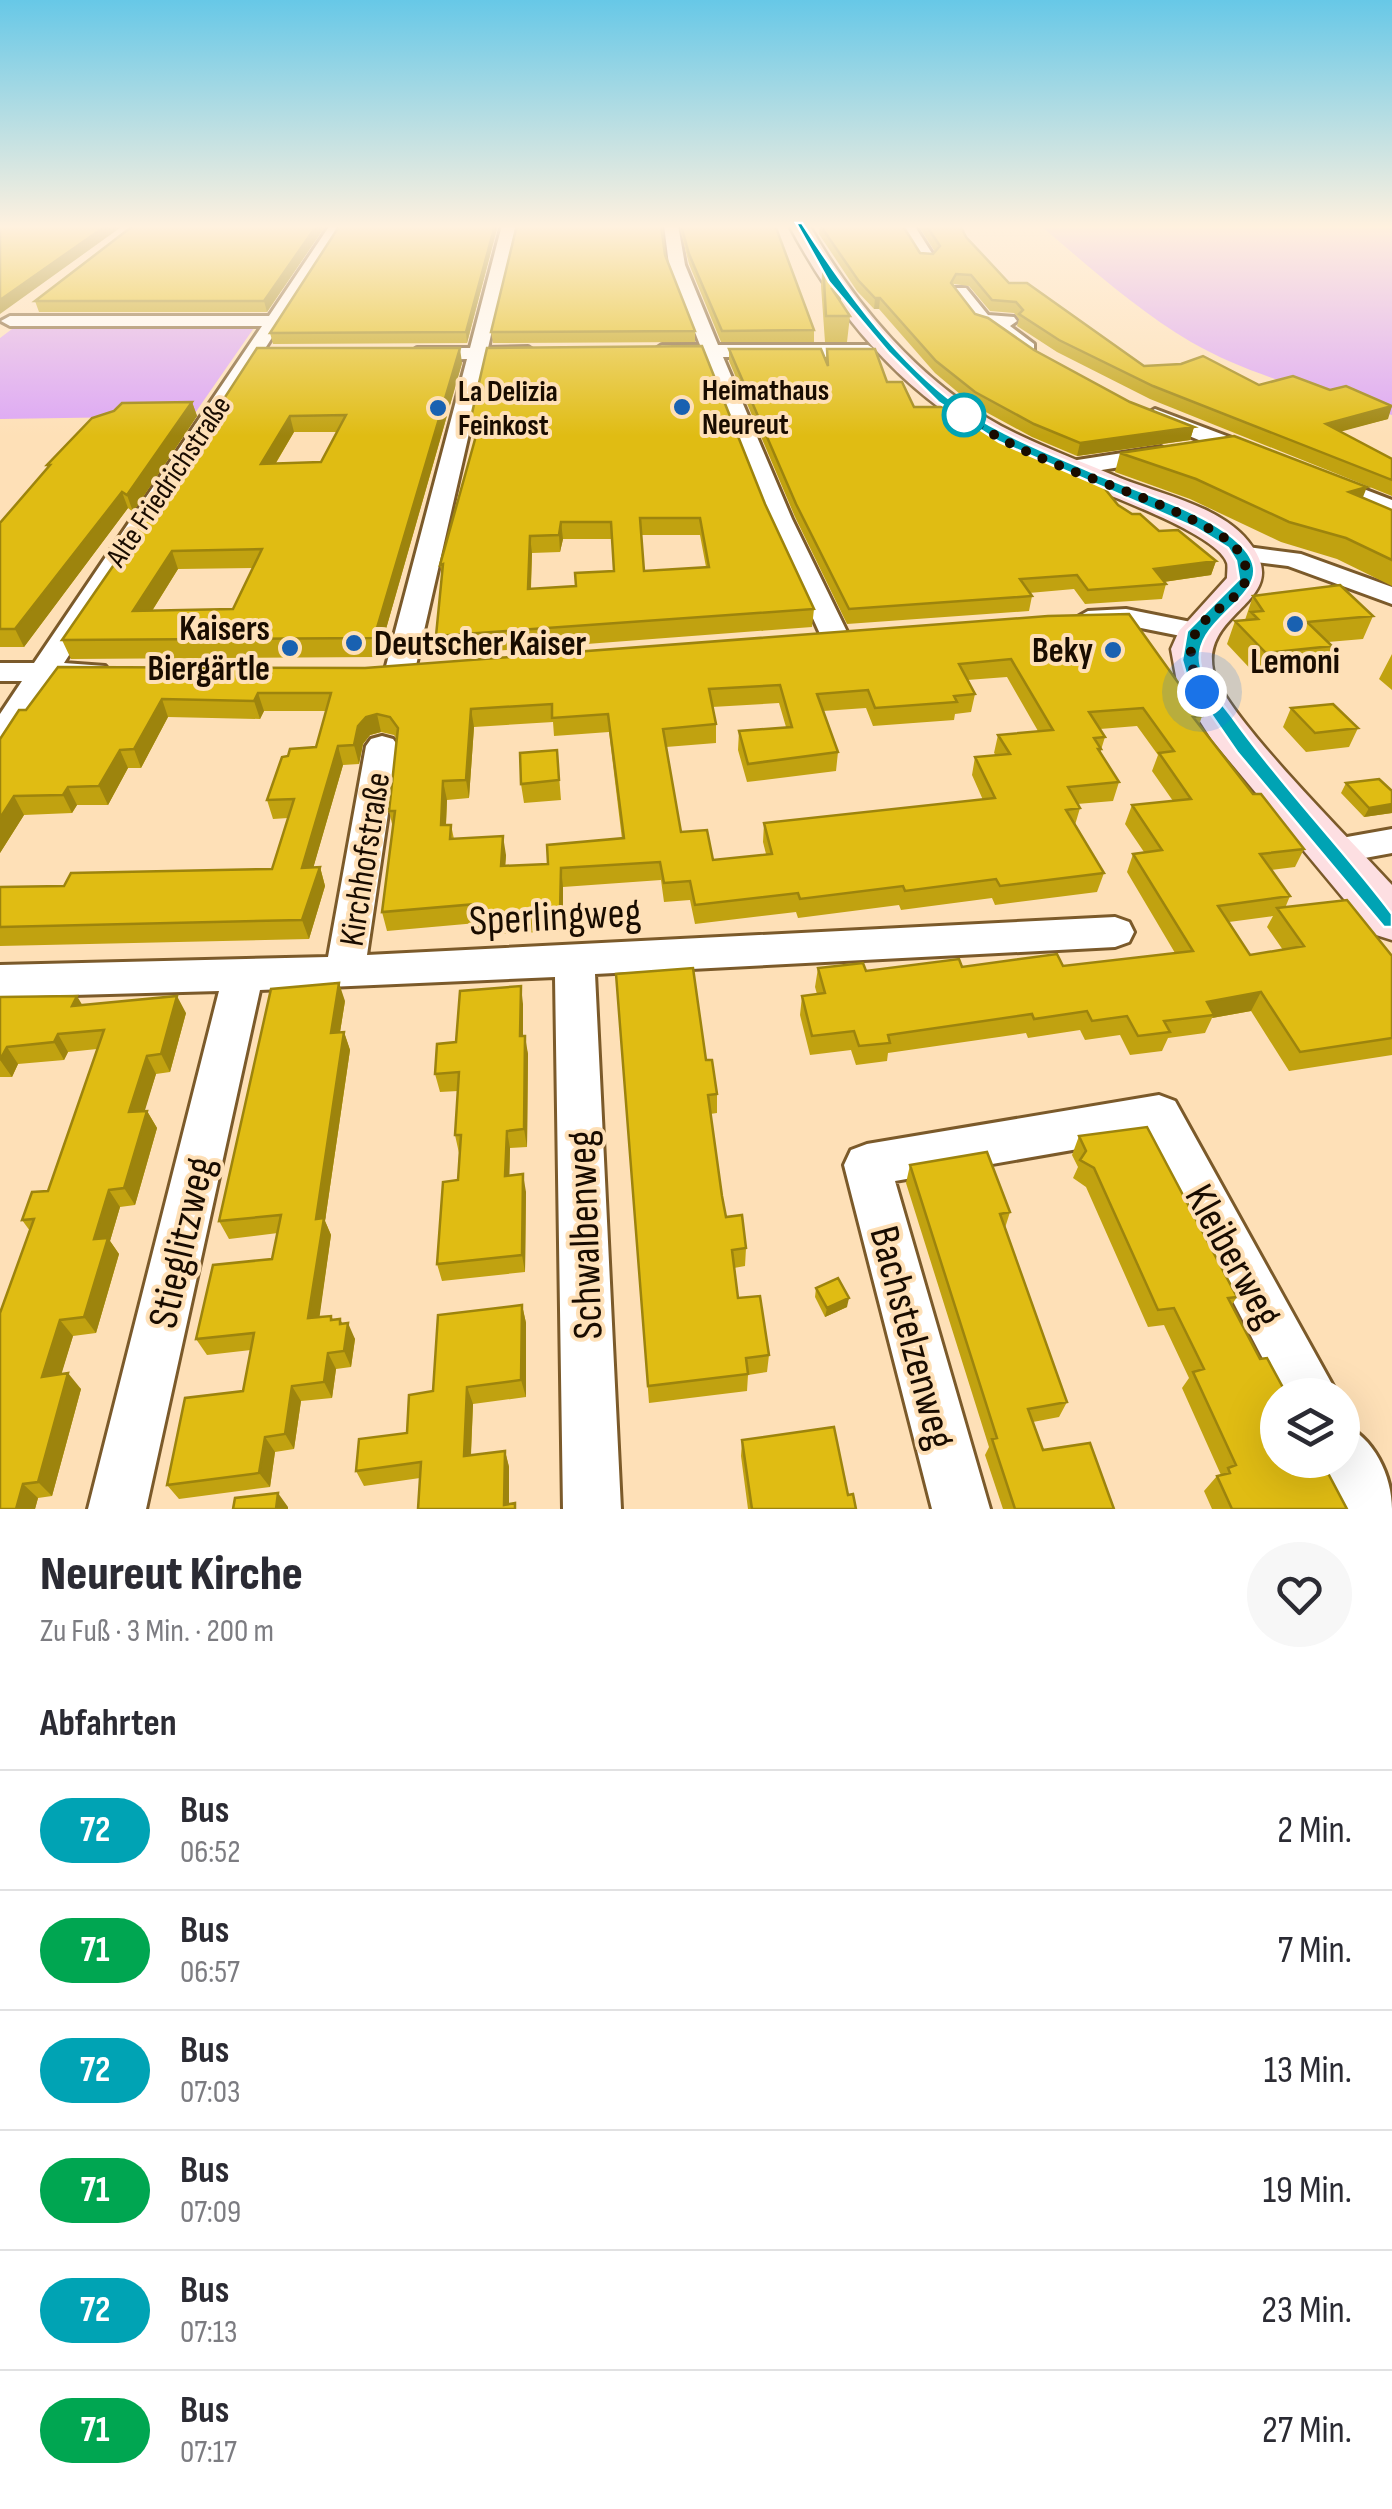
<!DOCTYPE html>
<html lang="de">
<meta charset="utf-8">
<style>
body{margin:0;font-family:"Sofia Sans Condensed",sans-serif;background:#f7f7f7;color:#2b2b33;height:100vh;display:flex;flex-direction:column;font-size:38px;white-space:nowrap}
*{box-sizing:border-box;margin:0}
p{font-size:32px;color:#7c7c81}
.icon{flex:none;width:55px;height:55px;fill:none;stroke:currentColor;stroke-width:2;stroke-linecap:round;stroke-linejoin:round}
.map{position:relative;height:1509px;overflow:hidden}
.sheet{display:flex;flex-direction:column;background:#fff;flex:1}
.sheet>*{flex:none}
.badge{padding:0 20px;border-radius:32px;font-size:35px;line-height:65px}
.controls{position:absolute;left:1260px;top:1378px;display:grid;gap:20px}
.controls a{display:grid;place-items:center;width:100px;height:100px;border-radius:50%;background:#fff;box-shadow:0 10px 40px #0002;font-size:50px}
.you{position:absolute;width:50px;height:50px;margin:-25px;border:8px solid #fff;border-radius:50%;background:#1a73e8;box-shadow:0 0 0 15px #1a73e833}
.map>.badge{position:absolute;translate:-50% -50%;box-shadow:0 0 0 5px #fff}
h2{padding:0 40px;font-size:38px;line-height:90px}
.round{display:grid;place-items:center;flex:none;width:105px;height:105px;border-radius:52px;background:#f7f7f7}
.summary{display:flex;align-items:center;justify-content:space-between;height:170px;padding:0 40px}
h1{font-size:48px;font-weight:800;line-height:75px}
ul{padding:0;list-style:none}
li{display:flex;align-items:center;gap:30px;height:120px;padding:0 40px;border-top:2px solid #e1e1e2}
li div{flex:1}
li b{display:block;font-size:38px}
li em{font-style:normal}
li .badge{min-width:110px;font-weight:700;text-align:center}
.map>svg:first-child{display:block}
.green{fill:#dca6f5}
.lines{fill:none;stroke-linecap:round;stroke-linejoin:round}
.street-casing{stroke:#7b5a2a;stroke-width:6}
.secondary-casing{stroke:#7b5a2a;stroke-width:5}
.street{fill:#fff;fill-rule:evenodd}
.secondary{fill:#fddfe2;fill-rule:evenodd}
.wall{fill:#c1a210;fill-rule:evenodd}
.shaded-wall{fill:#9d840d}
.building{fill:#e0bc13;stroke:#9d840d;stroke-width:2.5;fill-rule:evenodd}
.line{fill:#00a3b4;stroke:#fff;stroke-width:2.5}
.walk{stroke:#190c00;stroke-width:10;stroke-dasharray:0 18}
.poi-dot{fill:#1961b1;stroke:#fee0b7;stroke-width:4}
.stop-dot{fill:#fff;stroke:#00a3b4;stroke-width:5}
.labels{text-anchor:middle;stroke-width:8;stroke-linejoin:round;paint-order:stroke}
.far-poi-label{font-size:30px;font-weight:bold;fill:#190c00;stroke:#fee0b7;text-anchor:start}
.far-street-label{font-size:30px;fill:#190c00;stroke:#fee0b7}
.poi-label{font-size:35px;font-weight:bold;fill:#190c00;stroke:#fee0b7;text-anchor:end}
.street-label{font-size:35px;fill:#190c00;stroke:#fee0b7}
.near-street-label{font-size:42px;fill:#190c00;stroke:#fee0b7}
</style>
<div class="map">
<svg width="1392" height="1509" viewBox="0 0 1392 1509">
<rect width="100%" height="100%" fill="#fee0b7"/>
<path class="green" d="M1040,225h352v190c-67,-21 -140,-38 -201,-73 -54,-32 -103,-76 -151,-117z
M256,325l-63,91 -193,3v-81l16,-12z"/>
<g class="lines">
<defs>
<path id="street" d="M330,225h14l-280,438 41,3 5,6 -5,6 -53,3 -41,64 -11,3v-34l22,-33h-22v-18h34l228,-337h-252l-9,-5 9,-5h259z
M502,225h14l-28,123 40,-1 9,6 -9,6h-42l-71,311 -5,6h-20l-5,-6 82,-311 -50,1 -9,-6 9,-6h53z
M664,225h14l7,40 33,80h150l9,6 -9,6h-145l69,162 57,117 -4,6h-20l-4,-6 -53,-117 -64,-162h-42l-9,-6 9,-6h38l-31,-80z
M900,225h14l21,33 -3,3h-10z
M954,288h12l22,27 26,2 3,4 -7,5 24,18v8c-23,4 -69,-42 -82,-60z
M1155,409l106,40 3,5 -3,5h-16l-97,-40 -3,-4z
M1161,447l11,7 -3,5 -98,16 -11,-7 11,-7z
M1322,473l70,27v16l-78,-31 -4,-5z
M1240,546l61,8 91,33v17l-104,-38 -57,-7 -4,-5z
M1126,609l80,16 4,6 -4,6 -10,2 -70,-14 -38,2 -14,-8 14,-8z
M382,736l11,3 5,7 -31,209 748,-38 14,5 5,10 -5,10 -14,5 -520,27 26,535h-58l-8,-532 -295,13 -114,519h-58l131,-518 -219,6v-32l328,-8 38,-211 5,-7z
M1392,829v24l-60,11 -13,-4 -5,-9 5,-9z
M1159,1095l16,6 163,294h-56l-135,-258 -252,44 95,328h-58l-88,-344 7,-15 16,-6z
M1342,1424c32,13 50,52 50,85h-50l-25,-49h25z"/>
<path id="secondary" d="M789,225h20c46,80 110,156 192,201 38,20 79,35 119,52 40,16 100,28 128,63 49,60 -47,68 -35,129 9,43 143,175 179,215v55l-19,-6 -161,-194 -34,-53 -7,-38 8,-18 48,-53c0,-2 1,-13 0,-15 -10,-31 -136,-74 -168,-88 -125,-52 -207,-131 -270,-250z"/>
</defs>
<use href="#street" class="street-casing"/>
<use href="#secondary" class="secondary-casing"/>
<use href="#street" class="street"/>
<use href="#secondary" class="secondary"/>
</g>
<path class="wall" d="M134,225h192l-59,87h-228l-4,-11z
M340,225h158l-31,118 -194,1 -3,-11z
M679,225h96l39,105v12h-93l-32,-78z
M820,225l100,28 13,1 2,-2 -17,-27h42l6,12 43,46 135,83 115,19 129,34 -48,12 52,28v37l-242,-97 -93,-47 -40,-26 2,-7 -5,-6 -24,-2 -21,-25 -15,-2 -1,2 22,28 59,36 96,52 64,25 -4,13 -113,16 -45,-19 -59,-32 -38,-32 -56,-64h-5l-17,-18 -38,-57z
M665,255l30,76v11l-202,1 -2,-11z
M823,262l19,26 -2,14 10,14 -3,26h-22l-4,-56z
M257,348l205,15 -84,294 -307,2 -9,-19 89,-129zM294,432h43l-16,30 -45,1zM253,568l-20,41 -81,2 26,-42z
M729,349l97,11 1,-11 60,33 27,25 204,98 41,26 57,30 -5,14 -47,7 2,2 -4,15 -77,5 -11,-15 -45,4 3,3 -3,15 -182,13 -52,-107 -66,-156z
M192,402l5,14 -64,96 -5,-4 -104,139h-24v-124l48,-56 -1,-2z
M470,422l295,82 49,105 -2,18 -372,28 -4,-19 6,-59 -2,-12 35,-126 -3,-1zM641,535h59l6,32 -62,4zM563,539h49l2,32 -38,15 -45,3 1,-36 28,-1z
M1120,453l243,45 29,12v76l-55,-27 -56,-17 -91,-43 -75,-27z
M1253,596l120,20 -10,23 -35,3 4,4 -10,23 -65,7 -30,-32 8,-23 10,-1z
M1048,616l154,100 -3,9 54,69 51,55 -9,18 -24,3 19,26 -5,12 107,48v99l-103,16 -38,-60 -39,7 -7,15 -37,5 -6,13 -32,4 -10,-20 -35,5 -5,-10 -52,8 -2,-5 -138,20 -1,8 -31,4 -5,-15 -41,5 -10,-40 2,-19 15,-2 -2,-7 3,-19 48,3 96,-4 101,-1 112,-13 -48,-81 6,-18 11,-2 -19,-28 7,-19 41,-4 -21,-30 6,-16 -21,-29 -37,3 5,8 -5,16 19,29 -6,19 -36,3 3,4 -5,17 29,48 -7,19 -102,13 -3,-7 -91,12 -2,-5 -101,13 -2,-6 -101,12 -5,-24 -26,2 -3,-22 -98,7v44l-84,4 -2,-12 -90,8 -5,-19 11,-84 -4,-17 8,-72 -3,-4 -13,-3 -11,3 -7,9 -4,20 -16,1 -30,103 7,-1 5,19 -16,53 -309,7v-59l64,-1 208,-17 16,-51 -15,1 -6,-19 21,-44 28,-9 10,-36h-62l-4,8 -92,-2 -27,51h-13l-20,37h-31l-5,8 -48,2 -24,38 19,-143 346,-42zM1007,677l31,54 -40,4 -4,18 2,2 -21,2 -3,18 11,25 -219,23 -1,19 3,12 -53,6 -32,-28 -15,-85 50,-4v-19l-4,-17 67,-4 7,24 -47,4 -1,19 9,32 89,-11 2,-19 -15,-41 43,-3 7,18 81,-6 1,-6 16,-2 4,-18 -8,-14zM553,722l1,14 55,-4 13,107 -74,25 -43,2 1,-11 -52,-16 -3,-14h-5l1,-25 22,-2 5,-71zM1273,916l-6,11 16,23 -33,5 -21,-33z
M1392,654v36l-13,-11z
M1291,708l67,20 -9,19 -43,5 -23,-25z
M557,750l4,50 -37,3 -3,-19z
M1346,783l46,8v22l-28,4 -23,-24z
M616,974l90,86 11,34v19l-7,1 12,82 4,21 20,31 -1,18 -11,2 4,30 31,57 -2,17 -19,3 -1,16 -98,12z
M0,997l186,16 -16,59 -14,2 -12,37h3l10,17 -22,77 -15,2 -10,34 9,13 -23,79 -23,3 -12,38 20,15 -29,107 -14,2 -3,11h-35l30,-278 -8,-11 26,-29 49,-142 -29,3 -4,8 -46,4 -6,13h-12z
M345,1001l-5,31h4l6,18 -25,171 6,14 -12,82 12,-1 2,4 9,3 13,16 -4,28 -15,2 -4,29 -31,3 -7,48 -19,3 -5,35 -91,12 -12,-14 76,-94 8,-41 -44,5 -11,-16 76,-80 6,-26 -49,6 -10,-18z
M523,1004v32l5,18 -1,93 -17,1 -1,28 17,16 -1,80 -83,9 -5,-17 21,-84 1,-27 -4,-18 3,-44 -18,1 -5,-18 21,-32z
M1079,1136l158,161 -6,9 29,53 87,150h-135l-8,-18 13,-15 4,-1 -39,-87 7,-10 -25,-53 -16,2 -62,-140 -13,-9 5,-11 -6,-12z
M910,1165l100,47 -5,16 62,174 -8,15 -26,5 10,28 71,59h-111l-18,-54 4,-8 -83,-264z
M816,1288l31,19 -22,10 -10,-20z
M522,1305l4,18v74l-53,7 -2,52 34,-5 4,16v37l6,-1 1,6h-98l2,-31 -56,8 -8,-15 51,-38 26,-42z
M742,1440l106,55 8,14h-108l-7,-53z"/>
<path class="shaded-wall" d="M107,225h17l-124,89v-14z
M317,225h9l-59,87 -3,-11z
M495,225h3l-31,118 -1,-11z
M842,288l-2,24 -8,-23z
M875,298h5l-1,11h-5z
M460,348l2,15 -84,294 -4,-19z
M192,402l5,14 -64,96 -6,-17z
M1392,406l-4,13 -67,18 5,-13z
M290,416l4,16 -29,49 -4,-17z
M1194,427l-4,13 -113,16 3,-13z
M1367,487l-8,20 -10,-15z
M122,492l6,16 -104,139 -9,-18z
M561,522l2,17 -3,13 -1,-17z
M530,536l2,17 -2,54 -2,-18z
M172,551l6,18 -38,61 -7,-19z
M1216,561l-5,14 -62,9 5,-15z
M258,693l6,18 -4,8 -6,-18z
M162,699l6,18 -27,51 -7,-19z
M471,709l3,18 -5,71 -3,-18z
M377,714l4,18 -11,3 -7,9 -4,20 -5,-19 4,-19 8,-9z
M338,746l5,19 -35,121 -6,-18z
M120,750l8,18 -20,37 -9,-19z
M443,781l4,19 -2,44 -4,-19z
M68,787l9,18 -5,8 -9,-18z
M14,796l10,19 -24,38v-35z
M1392,804v9l-28,4 5,-9z
M503,836l3,19 -2,30 -3,-19z
M320,867l5,19 -16,53 -7,-19z
M561,868l2,19v44l-3,-19z
M339,983l6,18 -8,50 -6,-18z
M521,986l2,18v50l-3,-18z
M1261,992l-10,19 -39,7 2,-3 -7,-13z
M77,996l10,17 -15,-7z
M177,996l9,17 -16,59 -9,-18z
M344,1032l6,18 -25,171 6,14 -14,100 -9,-17 8,-99z
M58,1034l10,18 -4,8 -10,-18z
M525,1036l3,18 -1,93 -3,-18z
M7,1047l11,17 -6,13 -12,-17z
M147,1056l9,18 -17,56 -10,-18z
M147,1111l10,17 -22,77 -11,-17z
M507,1131l3,17 -1,45 -4,-17z
M523,1174l3,18 -1,80 -3,-17z
M109,1190l11,17 -10,34 9,13 -23,79 -12,-16 10,-78z
M849,1298l-2,9 -22,10 2,-9z
M522,1305l4,18v74l-5,-17z
M340,1319l7,14 1,-10 7,16 -4,28 -7,-16z
M60,1320l13,16 -17,56 -14,-15z
M328,1353l8,16 -4,29 -8,-16z
M68,1373l13,16 -29,107 -14,-14z
M292,1386l9,15 -7,48 -9,-15z
M467,1387l6,17 -3,68 -6,-16z
M265,1437l10,15 -5,35 -11,-14z
M505,1451l4,16v42l-5,-4z
M23,1484l15,14 -3,11h-19z
M278,1493l10,14v2h-12z"/>
<path class="building" d="M0,225h107l-107,75z
M134,225h183l-53,76h-229z
M340,225h155l-29,107 -196,1z
M517,225h144l4,30 30,76 -204,1z
M681,225h94l39,105 -92,1 -33,-77z
M820,225l83,1 17,27 13,1 7,-8 -14,-21h34l6,12 43,46h18l117,83 37,-2 22,-8 56,29 34,-9 37,14 16,-4 46,20 -66,18 66,35v21l-239,-94 -94,-46 -40,-26 4,-4 -7,-8 -24,-2 -21,-25 -15,-1 -5,9 24,31 13,4 46,32 96,52 64,25 -114,16 -46,-19 -59,-32 -39,-31 -56,-63h-5l-17,-18z
M823,262l19,26 -10,1 18,27h-24z
M702,346l63,158 49,105 -378,27 7,-72 -3,1 39,-140 -9,-3 17,-74zM640,518h60l9,49 -65,4zM561,522h50l3,49 -39,2 1,13 -48,3 2,-53 29,-1z
M257,348h203l-86,290 -312,2 89,-129zM346,415l-25,47 -60,2 29,-48zM262,549l-29,60 -100,2 39,-60z
M729,349h92l7,17 -1,-17h48l12,33h15l12,25h38l63,37 82,35 21,26 14,9h8l19,17 19,-1 38,31 -62,8 12,15 -78,6 -11,-15 -57,4 12,17 -183,13 -53,-105z
M192,402l-65,93 -5,-3 -107,137h-15v-106l50,-58h-3l45,-47 22,-7 8,-8z
M1234,436l133,51 -18,5 43,18v50l-46,-22 -57,-16 -93,-43 -76,-26z
M1340,585l33,31 -66,6 25,24 -66,7 -31,-32 23,-2 -7,-7 12,-1 -10,-15z
M1129,614l73,102 -9,1 60,77h8l43,55 -44,5 30,42 -72,10 32,49 54,-9 -27,-38 70,-8 45,56v82l-92,14 -39,-60 -54,10 7,13 -50,6 6,11 -32,4 -11,-20 -35,5 -5,-10 -53,8 -2,-5 -144,21 2,8 -31,3 -5,-15 -42,5 -10,-40 23,-3 -7,-25 45,-5 3,8 93,-12 3,8 95,-13 6,12 130,-15 -60,-97 29,-4 -30,-45 59,-6 -32,-46 15,-2 -31,-43 -54,4 16,25 -11,1 7,11h-3l21,33 -51,5 12,21 -14,2 38,63 -104,13 -4,-7 -91,12 -2,-5 -103,13 -2,-6 -103,12 -5,-24 -26,2 -4,-21 -99,6 -1,44 -85,4 2,-12 -95,8 13,-101h-6l9,-83 -8,-11 -13,-3 -11,3 -8,9 -4,19 -16,1 -36,122 18,-1 -18,53 -302,7v-40l64,-1 7,-13 201,-4 22,-70 -27,1 15,-43 6,-1 2,-7 26,-2 15,-54h-73l-4,8 -92,-2 -28,50 -14,1 -21,36 -31,1 -5,8 -49,1 -14,22v-79l19,-29h7l32,-43 307,1 683,-52zM1011,659l42,71 -55,5 12,19 -35,3 20,41 -231,25 8,31 -59,6 -6,-30 -26,2 -18,-103 53,-5 -7,-35 71,-4 12,42 -53,4 9,33 90,-12 -21,-58 51,-4 7,18 82,-6 -3,-6 21,-2 -16,-30zM552,704v14l56,-4 16,124 -77,7 1,19 -47,2 2,-30 -53,3 1,-14h-10l2,-44 23,-1 5,-71z
M1333,704l25,24 -43,5 -24,-25z
M557,750l2,30 -38,4 -1,-31z
M1379,779l13,12v13l-23,4 -23,-25z
M693,968l13,92h6l5,34 -9,1 14,101 4,21 16,-2 4,33 -14,2 6,48 22,-2 9,59 -23,3 2,16 -100,12 -32,-412z
M339,983l-8,50 13,-1 -28,187 8,-1 -16,100 23,-2v4l9,-1v5l8,-1 -4,28 -16,2 -4,29 -32,4 -7,48 -20,3 -6,36 -92,12 18,-87 58,-7 11,-58 -58,6 17,-74 59,-6 9,-44 -62,6 52,-232z
M521,986l-1,50h5l-1,93 -17,2 -2,45 18,-2 -1,81 -85,9 6,-82 15,-2 3,-45h-6l4,-63 -24,2 2,-30 19,-2 4,-51z
M77,996l-5,10 105,-10 -16,58 -14,2 -18,56 18,-1 -23,77 -15,2 -15,49 14,-1 -24,79 -24,3 -18,57 26,-4 -30,109 -15,2 -7,25h-16v-196l34,-94 -12,1 10,-28 16,-1 56,-161 -46,4 -4,8 -47,5 -7,13v-63z
M1147,1127l90,170 -9,1 32,61 7,-1 20,37h-9v65h43l26,49h-115l-15,-33 13,-3 -2,-5 8,-3 -43,-93 11,-3 -30,-61 -16,2 -64,-142 -14,-8 6,-9 -7,-15z
M987,1152l23,60 -10,2 67,188 -39,7 15,41 47,-7 24,66h-99l-23,-70 5,-1 -87,-273z
M838,1278l11,20 -22,10 -11,-20z
M522,1305l-1,75 -54,7 -3,69 41,-5 -1,54 11,-2v6h-97l3,-47 -65,9 3,-32 48,-6 2,-38 24,-4 5,-76z
M834,1427l14,68 5,-1 3,15h-104l-10,-69z
M278,1493l-2,16h-43l2,-11z"/>
<linearGradient id="sky" x2="0" y2="1"><stop stop-color="#67c8e7"/><stop offset="0.52" stop-color="#fff1df"/><stop offset="1" stop-color="#fff1df" stop-opacity="0"/></linearGradient>
<rect width="1392" height="436" fill="url(#sky)"/>
<path class="line" d="M796,223h6c40,62 86,127 145,174 43,34 97,54 147,76 42,18 111,38 144,69 56,51 -51,71 -37,125 6,20 20,35 32,51 50,70 111,132 159,196v13h-8l-147,-175 -49,-71 -6,-21 5,-29 52,-52 -3,-18 -8,-13 -32,-20 -197,-86 -61,-40 -49,-49 -60,-71z"/>
<g class="lines">
<path class="walk" d="M964,415c73,55 178,72 256,120 13,8 25,20 26,36 5,42 -86,37 -44,121"/>
</g>
<g class="poi-dot">
<circle cx="682" cy="407" r="10"/>
<circle cx="438" cy="408" r="10"/>
<circle cx="1295" cy="624" r="10"/>
<circle cx="354" cy="643" r="10"/>
<circle cx="290" cy="648" r="10"/>
<circle cx="1113" cy="650" r="10"/>
</g>
<circle class="stop-dot" cx="964" cy="415" r="20"/>
<g class="labels">
<g class="far-poi-label">
<text x="702" y="400">Heimathaus<tspan x="702" dy="34">Neureut</tspan></text>
<text x="458" y="401">La Delizia<tspan x="458" dy="34">Feinkost</tspan></text>
</g>
<g class="far-street-label">
<text transform="translate(168 481) rotate(-56)" y="10">Alte Friedrichstraße</text>
</g>
<g class="poi-label">
<text x="270" y="640">Kaisers<tspan x="270" dy="40">Biergärtle</tspan></text>
<text x="374" y="655" text-anchor="start">Deutscher Kaiser</text>
<text x="1093" y="662">Beky</text>
<text x="1295" y="673" text-anchor="middle">Lemoni</text>
</g>
<g class="street-label">
<text transform="translate(364 859) rotate(-81)" y="12">Kirchhofstraße</text>
</g>
<g class="near-street-label">
<text transform="translate(555 915) rotate(-3)" y="15">Sperlingweg</text>
<text transform="translate(583 1235) rotate(-92)" y="15">Schwalbenweg</text>
<text transform="translate(180 1242) rotate(-77)" y="15">Stieglitzweg</text>
<text transform="translate(1235 1255) rotate(61)" y="15">Kleiberweg</text>
<text transform="translate(914 1337) rotate(75)" y="15">Bachstelzenweg</text>
</g>
</g>
</svg>
<div class="controls">
<a><svg class="icon" aria-label="layers" viewBox="0 0 24 24"><path d="M12 4l9 5-9 5-9-5zM3 14l9 5 9-5"/></svg></a>
</div>
<div class="you" style="left:1202px;top:692px"></div>
</div>
<section class="sheet">
<div class="summary"><div><h1>Neureut Kirche</h1><p>Zu Fuß · 3 Min. · 200 m</p></div><a class="round"><svg class="icon" aria-label="heart" viewBox="0 0 24 24"><path d="M12 20l-8-8c-3-5 5-10 8-4 3-6 11-1 8 4z"/></svg></a></div>
<h2>Abfahrten</h2>
<ul>
<li><span class="badge" style="background:#00a3b4;color:#fff">72</span><div><b>Bus</b><p>06:52</p></div><em>2 Min.</em></li>
<li><span class="badge" style="background:#00a651;color:#fff">71</span><div><b>Bus</b><p>06:57</p></div><em>7 Min.</em></li>
<li><span class="badge" style="background:#00a3b4;color:#fff">72</span><div><b>Bus</b><p>07:03</p></div><em>13 Min.</em></li>
<li><span class="badge" style="background:#00a651;color:#fff">71</span><div><b>Bus</b><p>07:09</p></div><em>19 Min.</em></li>
<li><span class="badge" style="background:#00a3b4;color:#fff">72</span><div><b>Bus</b><p>07:13</p></div><em>23 Min.</em></li>
<li><span class="badge" style="background:#00a651;color:#fff">71</span><div><b>Bus</b><p>07:17</p></div><em>27 Min.</em></li>
</ul>
</section>
